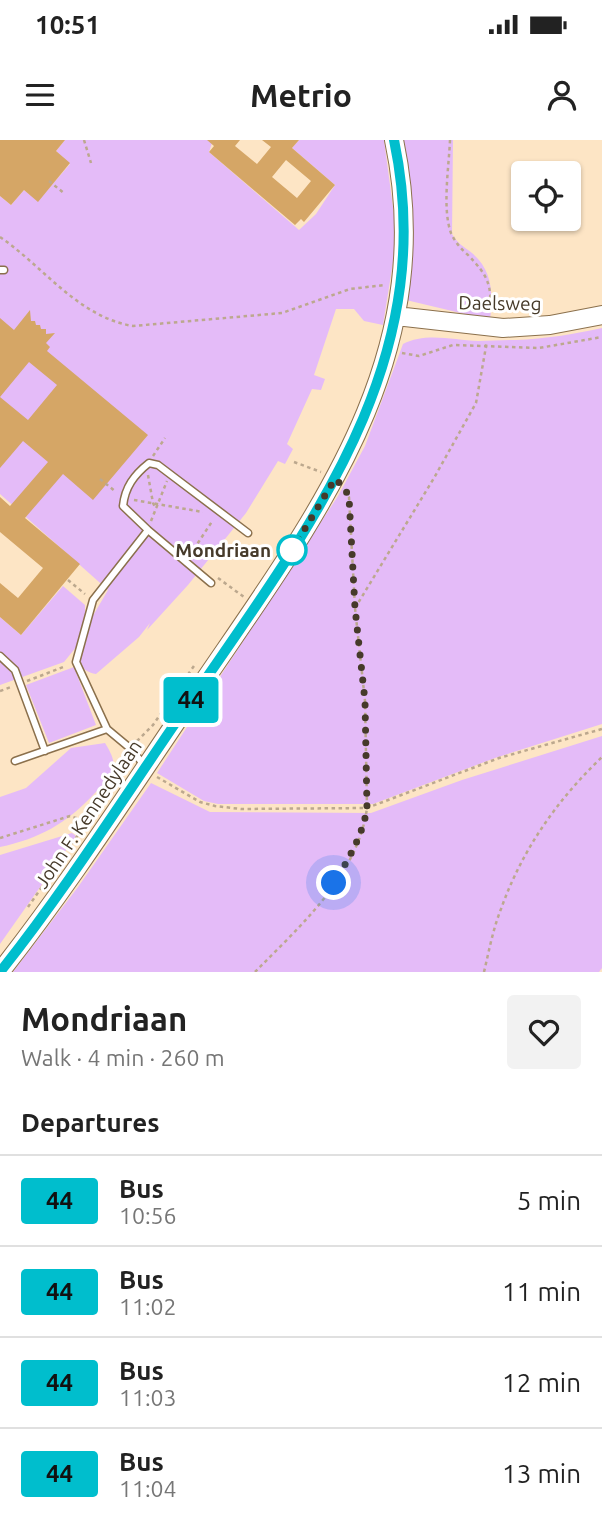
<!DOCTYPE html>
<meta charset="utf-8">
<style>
body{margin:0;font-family:Ubuntu,sans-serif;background:#f2f2f2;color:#222;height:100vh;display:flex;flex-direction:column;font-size:26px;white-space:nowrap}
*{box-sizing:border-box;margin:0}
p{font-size:23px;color:#767676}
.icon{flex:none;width:38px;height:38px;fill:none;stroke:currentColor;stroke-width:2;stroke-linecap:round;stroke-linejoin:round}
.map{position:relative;height:832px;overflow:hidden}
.details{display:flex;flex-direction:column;background:#fff;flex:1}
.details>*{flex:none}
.badge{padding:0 14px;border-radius:5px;font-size:24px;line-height:46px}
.buttons{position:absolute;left:511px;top:21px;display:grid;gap:14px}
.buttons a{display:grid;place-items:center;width:70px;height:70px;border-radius:7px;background:#fff;box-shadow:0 2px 5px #0004;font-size:35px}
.you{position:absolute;width:35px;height:35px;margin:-18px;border:5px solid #fff;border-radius:50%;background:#1a73e8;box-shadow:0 0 0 10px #1a73e833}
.map>.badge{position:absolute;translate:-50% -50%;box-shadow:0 0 0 4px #fff}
h2{padding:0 21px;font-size:26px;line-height:63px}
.round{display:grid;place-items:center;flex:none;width:74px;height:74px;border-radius:7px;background:#f2f2f2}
.overview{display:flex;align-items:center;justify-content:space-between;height:119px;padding:0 21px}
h1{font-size:33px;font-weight:700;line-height:52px}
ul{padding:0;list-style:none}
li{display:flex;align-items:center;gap:21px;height:91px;padding:0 21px;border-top:2px solid #e0e0e0}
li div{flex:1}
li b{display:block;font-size:26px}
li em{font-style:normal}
li .badge{min-width:77px;font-weight:700;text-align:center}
.status{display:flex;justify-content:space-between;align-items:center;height:49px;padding:0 35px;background:#fff;direction:ltr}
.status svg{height:19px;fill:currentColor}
header{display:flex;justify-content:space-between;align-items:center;height:91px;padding:0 21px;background:#fff;font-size:32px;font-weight:700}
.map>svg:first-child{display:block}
.green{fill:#e4bbf8}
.building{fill:#d5a666;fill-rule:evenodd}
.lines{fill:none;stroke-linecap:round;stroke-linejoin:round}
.lane-casing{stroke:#8b704c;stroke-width:9}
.secondary-casing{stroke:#8b704c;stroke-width:20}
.path{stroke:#bca88e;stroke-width:2.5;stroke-dasharray:3.5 3.5;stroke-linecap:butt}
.lane{stroke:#fff;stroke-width:6}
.secondary{stroke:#fff;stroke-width:18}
.line-casing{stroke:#fff;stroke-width:16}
.line{stroke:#00becd;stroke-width:10}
.walk{stroke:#463a2a;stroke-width:7;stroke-dasharray:0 12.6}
.stop-dot{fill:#fff;stroke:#00becd;stroke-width:3.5}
.labels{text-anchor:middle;stroke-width:6;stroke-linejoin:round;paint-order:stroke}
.street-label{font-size:19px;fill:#463a2a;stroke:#fff}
.stop-label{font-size:19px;font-weight:bold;fill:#463a2a;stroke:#fff;text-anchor:end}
</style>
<div class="status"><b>10:51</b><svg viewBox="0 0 49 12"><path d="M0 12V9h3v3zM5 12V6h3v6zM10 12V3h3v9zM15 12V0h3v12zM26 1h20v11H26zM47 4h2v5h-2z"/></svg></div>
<header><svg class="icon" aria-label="menu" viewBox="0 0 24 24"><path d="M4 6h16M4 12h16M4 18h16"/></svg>Metrio<svg class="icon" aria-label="person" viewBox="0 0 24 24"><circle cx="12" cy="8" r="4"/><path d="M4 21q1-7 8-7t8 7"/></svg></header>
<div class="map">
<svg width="602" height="832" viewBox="0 0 602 832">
<rect width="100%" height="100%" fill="#fde5c5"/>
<path class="green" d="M65,0h148l-4,12 90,78 17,-16 19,-29 -43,-37 7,-8h85l13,97 -14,88 -19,-4 -10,-12h-18l-22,66 11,4 -4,11 -9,-1 -25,55 6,5 -8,15 -7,-3 -32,52 -58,72 -41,45 3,-7 -11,14 -43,37c-15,-2 -19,-14 -19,-28l-13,16 -64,23v-68l21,18 42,-49 22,19v10l-4,21 27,-46 -108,-96v-298l11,9 13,-15 14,11 32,-37 -14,-13z
M401,0h52l-1,94c6,10 11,12 20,19 21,18 21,41 18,67l-84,-20c5,-54 8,-107 -5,-160z
M602,188v396l-107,34 -122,46h-155l-14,-3 -47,-28 181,-277 27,-50 38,-102c22,-12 51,-4 75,-3 13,0 25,-1 38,-1 29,-1 58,-6 86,-12z
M74,527l22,58 -47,18 -23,-58z
M602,596v232l-3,4h-586l65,-85 73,-104 59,29 161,1 91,-33z
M105,603c17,27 7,32 -11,51 -27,29 -55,45 -94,53v-50l26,-9 45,-40z
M72,693l4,3 -76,108v-89z"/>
<path class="building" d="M0,0h65l-9,11 14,12 -32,39 -14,-12 -13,15 -11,-9z
M207,0h33l-5,6 22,18 14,-17 -9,-7h37l-7,8 43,37 -31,37 -3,-3 -6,6 -86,-73 5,-6zM286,20l25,21 -14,17 -25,-21z
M30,170l1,11h4l1,4h4l1,4h5v5l9,-1 -9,10 4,4 -3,4 101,84 -55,65 -30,-26 -38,44 55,46 -59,71 -21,-18v-34l18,15 25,-30 -43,-36v-35l10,9 38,-44 -25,-21 -23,27v-150l14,12zM29,222l28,23 -29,35 -28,-23z"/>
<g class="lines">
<defs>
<path id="lane" d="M0,130h4
M211,443l-63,-53 -25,-24c2,-19 11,-31 26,-43l9,2 90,68
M0,516l15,14 30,81
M15,621l92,-32
M144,625l-13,-16 -24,-20 -31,-67 17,-62 55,-70"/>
<path id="secondary" d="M396,176l107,12 47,-3 52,-10
M0,832c68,-86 127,-178 189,-269 117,-174 253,-338 205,-563"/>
</defs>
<use href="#lane" class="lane-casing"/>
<use href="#secondary" class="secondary-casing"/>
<path class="path" d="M84,0l7,23
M450,0c-1,26 -8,69 1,93 4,9 10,16 17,22 20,21 24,29 22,59
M49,41l16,13
M0,97c44,30 78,80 133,89l149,-13 68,-24 35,-4
M402,213l17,3 34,-11 86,3 63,-11
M153,316l12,-18
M294,322l27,10
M148,335l5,28 3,6
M100,339l16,13
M134,360l69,12
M151,381l16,-40
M190,415l23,-35
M218,438l26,19
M68,440l17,14
M355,468l79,-130 42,-75 11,-62
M27,541l39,-15
M0,551l11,-4
M137,601l16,-16 43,-62
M157,637l43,25 15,4 26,3 126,-1 132,-50 103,-29
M0,698l70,-22 18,6
M28,767l91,-131 6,-18
M255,832c45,-46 103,-97 112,-164l-2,-107 -10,-93 -6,-111 -4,-7
M484,832c5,-21 9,-43 17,-63 21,-59 56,-109 101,-152"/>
<use href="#lane" class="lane"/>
<use href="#secondary" class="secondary"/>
</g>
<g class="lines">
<defs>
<path id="line" d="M0,832c66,-83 123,-173 183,-260 119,-175 259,-345 211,-572"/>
</defs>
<use href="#line" class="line-casing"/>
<use href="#line" class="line"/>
<path class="walk" d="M292,410l43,-71 9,8 5,10 6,111 10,93 2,107c-4,27 -19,52 -33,75"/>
</g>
<circle class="stop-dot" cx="292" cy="410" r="14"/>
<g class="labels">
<g class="street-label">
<text transform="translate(500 163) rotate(1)" y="7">Daelsweg</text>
<text transform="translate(88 674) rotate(-56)" y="7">John F. Kennedylaan</text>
</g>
<g class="stop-label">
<text x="271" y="417">Mondriaan</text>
</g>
</g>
</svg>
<div class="buttons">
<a><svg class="icon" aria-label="locate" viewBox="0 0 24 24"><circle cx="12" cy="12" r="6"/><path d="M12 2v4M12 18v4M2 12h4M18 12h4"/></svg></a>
</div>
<div class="you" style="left:334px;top:743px"></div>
<b class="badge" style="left:191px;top:560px;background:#00becd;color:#111">44</b>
</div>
<section class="details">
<div class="overview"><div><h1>Mondriaan</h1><p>Walk · 4 min · 260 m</p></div><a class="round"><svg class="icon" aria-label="heart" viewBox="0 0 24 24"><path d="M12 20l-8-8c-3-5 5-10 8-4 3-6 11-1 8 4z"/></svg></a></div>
<h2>Departures</h2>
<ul>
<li><span class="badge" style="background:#00becd;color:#111">44</span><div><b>Bus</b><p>10:56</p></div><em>5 min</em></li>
<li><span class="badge" style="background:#00becd;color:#111">44</span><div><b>Bus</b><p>11:02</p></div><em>11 min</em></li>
<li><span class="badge" style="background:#00becd;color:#111">44</span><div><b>Bus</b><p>11:03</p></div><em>12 min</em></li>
<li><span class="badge" style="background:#00becd;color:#111">44</span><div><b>Bus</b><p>11:04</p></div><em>13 min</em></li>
</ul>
</section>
